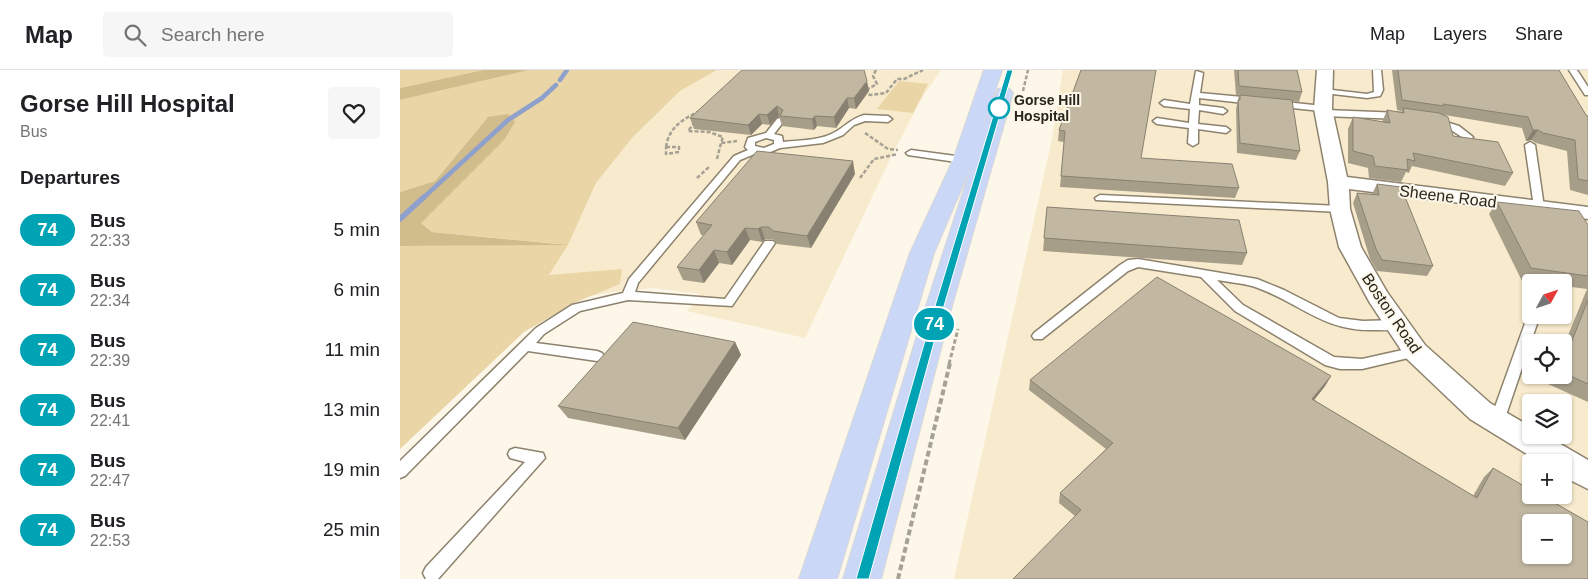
<!DOCTYPE html>
<meta charset="utf-8">
<style>
body{margin:0;font-family:Arial,sans-serif;background:#f6f6f6;color:#202124;height:100vh;display:flex;flex-direction:column;font-size:19px;white-space:nowrap}
*{box-sizing:border-box;margin:0}
p{font-size:16px;color:#757577}
.icon{flex:none;width:28px;height:28px;fill:none;stroke:currentColor;stroke-width:2;stroke-linecap:round;stroke-linejoin:round}
.map{position:relative;flex:1;overflow:hidden}
.sheet{display:flex;flex-direction:column;background:#fff;width:400px}
.sheet>*{flex:none}
.badge{padding:0 10px;border-radius:16px;font-size:18px;line-height:32px}
.needle{width:32px;rotate:50deg}
.buttons{position:absolute;left:1122px;top:204px;display:grid;gap:10px}
.buttons a{display:grid;place-items:center;width:50px;height:50px;border-radius:5px;background:#fff;box-shadow:0 1px 4px #0004;font-size:25px}
.map>.badge{position:absolute;translate:-50% -50%;box-shadow:0 0 0 2px #fff}
h2{padding:0 20px;font-size:19px;line-height:45px}
.round{display:grid;place-items:center;flex:none;width:52px;height:52px;border-radius:5px;background:#f6f6f6}
.overview{display:flex;align-items:center;justify-content:space-between;height:85px;padding:0 20px}
h1{font-size:24px;font-weight:700;line-height:38px}
ul{padding:0;list-style:none}
li{display:flex;align-items:center;gap:15px;height:60px;padding:0 20px}
li div{flex:1}
li b{display:block;font-size:19px}
li em{font-style:normal}
li .badge{min-width:55px;font-weight:700;text-align:center}
header{display:flex;align-items:center;gap:30px;box-sizing:border-box;height:70px;padding:0 25px;background:#fff;border-bottom:1px solid #e0e0e0}
header strong{font-size:24px}
nav{display:flex;gap:28px;margin-inline-start:auto;font-size:18px}
.search{width:350px;height:45px;background:#f6f6f6;display:flex;align-items:center;gap:12px;box-sizing:border-box;padding:0 18px;border-radius:5px;color:#757577;font-size:19px}
main{display:flex;flex:1;min-height:0}
.map>svg:first-child{display:block}
.built{fill:#f8eacc;fill-rule:evenodd}
.green{fill:#e9d5a6}
.forest{fill:#d1bc8b}
.lines{fill:none;stroke-linecap:round;stroke-linejoin:round}
.stream-far1{stroke:#8fa0cc;stroke-width:4.5}
.stream{stroke:#8fa0cc;stroke-width:5.5}
.lane-casing{stroke:#8c826d;stroke-width:3}
.street-casing{stroke:#8c826d;stroke-width:3}
.primary-casing{stroke:#d8d8d6;stroke-width:2}
.path-far2{stroke:#a6a195;stroke-width:2.5;stroke-dasharray:4 2;stroke-linecap:butt}
.path-far1{stroke:#a6a195;stroke-width:3;stroke-dasharray:4.5 2.5;stroke-linecap:butt}
.path{stroke:#a6a195;stroke-width:4;stroke-dasharray:6 3;stroke-linecap:butt}
.lane{fill:#fff;fill-rule:evenodd}
.street{fill:#fff;fill-rule:evenodd}
.primary{fill:#cbd7f7;fill-rule:evenodd}
.wall{fill:#a79e8a}
.shaded-wall{fill:#888171}
.building{fill:#c2b8a1;stroke:#888171;fill-rule:evenodd}
.line{fill:#00a3b4;stroke:#fff}
.stop-dot{fill:#fff;stroke:#00a3b4;stroke-width:2.5}
.labels{text-anchor:middle;stroke-width:4;stroke-linejoin:round;paint-order:stroke}
.far-stop-label{font-size:14px;font-weight:bold;fill:#29251d;stroke:#fdf7e9;text-anchor:start}
.street-label{font-size:16px;fill:#29251d;stroke:#fdf7e9}
</style>
<header>
<strong>Map</strong>
<div class="search"><svg class="icon" aria-label="search" viewBox="0 0 24 24"><circle cx="10" cy="10" r="6"/><path d="M15 15l6 6"/></svg>Search here</div>
<nav><a>Map</a><a>Layers</a><a>Share</a></nav>
</header>
<main>
<section class="sheet">
<div class="overview"><div><h1>Gorse Hill Hospital</h1><p>Bus</p></div><a class="round"><svg class="icon" aria-label="heart" viewBox="0 0 24 24"><path d="M12 20l-8-8c-3-5 5-10 8-4 3-6 11-1 8 4z"/></svg></a></div>
<h2>Departures</h2>
<ul>
<li><span class="badge" style="background:#00a3b4;color:#fff">74</span><div><b>Bus</b><p>22:33</p></div><em>5 min</em></li>
<li><span class="badge" style="background:#00a3b4;color:#fff">74</span><div><b>Bus</b><p>22:34</p></div><em>6 min</em></li>
<li><span class="badge" style="background:#00a3b4;color:#fff">74</span><div><b>Bus</b><p>22:39</p></div><em>11 min</em></li>
<li><span class="badge" style="background:#00a3b4;color:#fff">74</span><div><b>Bus</b><p>22:41</p></div><em>13 min</em></li>
<li><span class="badge" style="background:#00a3b4;color:#fff">74</span><div><b>Bus</b><p>22:47</p></div><em>19 min</em></li>
<li><span class="badge" style="background:#00a3b4;color:#fff">74</span><div><b>Bus</b><p>22:53</p></div><em>25 min</em></li>
</ul>
</section>
<div class="map">
<svg width="1188" height="509" viewBox="0 0 1188 509">
<rect width="100%" height="100%" fill="#fdf7e9"/>
<path class="built" d="M317,0h224l-19,28 -30,57 -87,183 -118,-27 13,-17 -47,-6 -40,4 -71,13 7,-30 19,-30 28,-62 36,-45 48,-47z
M663,0h525v509h-634l98,-440zM1131,212h33v33h-33zM1131,272h33v33h-33zM1131,332h33v33h-33zM1131,392h33v33h-33zM1131,452h33v33h-33z"/>
<path class="green" d="M0,0h83l-83,18z
M129,0h188l-37,21 -48,47 -36,45 -28,62 -19,30 73,-6 -2,15 -46,19 -50,29 -124,117v-203l160,-2 -128,-12 -11,-9 67,-106 -53,64 -35,11v-92z
M499,11l29,3 -15,29 -36,-4z"/>
<path class="forest" d="M83,0h46l-129,30v-12z
M108,44l7,8 -11,18 -83,83 11,9 136,13 -168,1v-54l35,-11 53,-64z"/>
<g class="lines">
<path class="stream-far1" d="M160,10l7,-10
M22,129l86,-79 34,-22 14,-13"/>
<path class="stream" d="M0,149l24,-22"/>
<defs>
<path id="lane" d="M973,0h8l2,20 -3,6 -13,2 -43,-5 -4,-2 4,-2 43,5 7,-2z
M1169,0h8l11,17v8h-3z
M796,1l7,2 -3,20 53,5 4,3 -4,3 -54,-6v7l24,3 4,3 -4,3 -24,-4 -1,14 28,3 4,3 -4,3 -28,-4v14l-5,3 -5,-3 1,-15 -32,-4 -4,-3 4,-3 32,5 1,-14 -26,-3 -4,-3 4,-3 26,4z
M876,31l47,5 3,1v3l75,3 4,3 -4,3 -77,-3 -3,-1v-4l-48,-5 -1,-2z
M464,45l24,1 4,3 -4,3 -23,-1 -11,4 -11,10 -20,8 -43,5 -12,5h-11l-17,7 -102,123 -3,9 90,7 40,-58h8l2,2 -43,63 -104,-6 -48,11 -36,23 -8,9 61,8 5,2 2,3 -2,3 -5,2 -69,-10 -123,125 -5,2v-17l136,-133 36,-23 51,-12 6,-14 105,-123 14,-6 -3,-3 3,-9 18,-5 11,-14 3,-1 4,3 -10,13 8,2 1,6c18,-2 38,-1 54,-11 11,-7 14,-12 27,-16zM366,68l8,2v4l-10,4 -9,-2v-4z
M1033,48l26,8 14,11 -2,2h-6l-17,-11 -18,-5v-4z
M1130,72l5,3 9,62 -5,3 -5,-3 -9,-62z
M511,80l52,7 5,3 -5,3 -55,-8 -2,-2z
M700,125l240,11 5,3 -5,3 -244,-12 -1,-2z
M738,189l119,20 27,11 55,28 24,3 34,-1 4,2 2,3 -2,3c-8,3 -18,2 -27,2 -54,1 -75,-29 -122,-44 -11,-3 -24,-4 -35,-6l26,25 91,52 28,2 54,-12 5,2 2,3 -2,3 -59,14h-22l-15,-4 -90,-54 -34,-34 -63,-10 -10,4 -86,68h-8l-2,-3 2,-3 86,-68 8,-5z
M1131,241v4h9l-36,106 -2,4 -5,2 -5,-2 -2,-4 38,-106z
M115,378l28,5 2,5 -107,121h-12l-3,-6 3,-6 99,-105 -15,-4 -2,-4 2,-4z"/>
<path id="street" d="M917,0h16l-1,39 15,68 241,30v12l-239,-30 1,20 11,38 26,45 38,53 65,58 41,24v8h14l43,25v29l-24,-12v-15h-24l-70,-43 -63,-60 -37,-56 -31,-56 -9,-38 -2,-27 -14,-73z"/>
<path id="primary" d="M584,0h18l-20,61 16,-42 6,-1 6,1 3,4 -61,213 -71,273h-38l83,-273 46,-142 -38,89 -97,326h-38l111,-326 43,-93z"/>
</defs>
<use href="#lane" class="lane-casing"/>
<use href="#street" class="street-casing"/>
<use href="#primary" class="primary-casing"/>
<path class="path-far2" d="M476,0l-3,6 4,8 -13,7 6,4 16,-2 11,-14h7l19,-9
M623,21l5,-21
M295,52l-7,9 21,1 14,5 -2,6 16,-2
M465,63l23,16 10,1
M266,77h13v5l-13,2z
M266,77c3,-20 17,-28 34,-36
M317,89l4,-16
M297,108l12,-11
M460,108l14,-19 24,-5"/>
<path class="path-far1" d="M549,294l9,-35"/>
<path class="path" d="M498,509l52,-216"/>
<use href="#lane" class="lane"/>
<use href="#street" class="street"/>
<use href="#primary" class="primary"/>
</g>
<path class="wall" d="M681,0l60,88 98,30 -4,10 -175,-11 4,-45 -6,-1 1,-11z
M834,0h63l5,22 -3,10 -7,-1 8,50 -4,9 -59,-7 -1,-44 3,-14h-3z
M992,0h167l27,45 2,1v79l-18,-5 -3,-39 -31,-8 -5,-3 -5,1 -4,-13 -77,-13 8,21 60,37 -8,13 -93,-20 -3,7 -3,-1 -5,10 -32,-4 -1,-10 -20,-5v-34l5,-12 29,5 5,-12 14,3 1,-2 -5,-1z
M469,21l-13,18 -7,-1 -13,20 -19,-2 -3,4 -32,-4 -3,-10 -9,9 -8,-1 -11,11 -57,-6 -4,-11z
M455,104l-44,74 -34,-4 -4,-5h-8l-3,3 -12,-2 -18,25 -13,-2 -15,20 -21,-3 -6,-13 27,-32h-3l-5,-13z
M977,114l56,82 -6,10 -50,-5 -7,-12 -17,-56 4,-10 15,1z
M1097,132l91,23v177l-40,-18 3,-9h13v-30l23,-56 -23,-3v-4h-28l-14,-1 -33,-67z
M647,137l200,46 -5,12 -199,-14z
M335,272l6,13 -56,85 -117,-22 -10,-12z
M931,306l-6,10 -11,14 159,96 11,-19 9,-9 38,27 -456,21 -16,-13 1,-10 46,-44 -77,-59 1,-10z"/>
<path class="shaded-wall" d="M467,11l2,10 -13,18 -2,-11z
M447,28l2,10 -13,20 -2,-11z
M377,36l2,10 -9,9 -3,-10z
M359,44l3,10 -11,11 -3,-10z
M415,46l2,10 -3,4 -2,-11z
M1133,60h5l-7,10 -5,1z
M453,91l2,13 -44,74 -4,-12z
M361,157l4,12 -3,3 -4,-13z
M345,158l5,12 -18,25 -5,-13z
M314,180l5,13 -15,20 -5,-13z
M335,272l6,13 -56,85 -7,-12z
M931,306l-6,10 -18,23 5,-10z"/>
<path class="building" d="M342,0h122l3,11 -13,17h-7l-13,19 -19,-1 -3,3 -32,-3 3,-6 -6,-4 -10,9 -8,-1 -11,11 -58,-7z
M681,0h75l-15,88 91,6 7,24 -178,-12 4,-45 -6,-1z
M838,0h59l5,22 -63,-6z
M998,0h161l27,45 2,1v65l-10,-2 -3,-39 -32,-7 -5,-3h-5l-5,-13 -85,-13 1,2 -42,-6z
M840,25l52,5 8,51 -60,-8 -2,-43h2z
M1003,38l36,5 9,4 5,19 45,6 15,31 -100,-20 2,8 -8,-2 1,11 -33,-4 -2,-10 -20,-5v-34l37,6 -3,-13 17,3z
M357,81l96,10 -46,75 -34,-5 -4,-4h-8l-3,2 -13,-1 -18,24 -13,-2 -15,20 -22,-3 35,-42 -16,-3z
M977,114l24,3 32,79 -51,-6 -6,-11 -19,-56 22,2z
M1097,132l82,9 9,14v51l-57,-8z
M647,137l192,13 8,33 -203,-15z
M757,207l174,99 -19,23 165,99 16,-30 38,22v5h10l47,27v57h-575l68,-69 -21,-17 53,-50 -83,-63zM1131,452h33v33h-33z
M1188,230v84l-24,-11v-12z
M233,252l102,20 -57,86 -120,-22z"/>
<path class="line" d="M607,0h6l-69,236 -75,273h-13l79,-273z"/>
<circle class="stop-dot" cx="599" cy="38" r="10"/>
<g class="labels">
<g class="far-stop-label">
<text x="614" y="35">Gorse Hill<tspan x="614" dy="16">Hospital</tspan></text>
</g>
<g class="street-label">
<text transform="translate(1048 126) rotate(7)" y="6">Sheene Road</text>
<text transform="translate(992 243) rotate(56)" y="6">Boston Road</text>
</g>
</g>
</svg>
<div class="buttons">
<a><svg class="needle" viewBox="-14 -14 28 28"><path d="M0-13l5 13h-10z" fill="#e53935"/><path d="M0 13l5-13h-10z" fill="#757577"/></svg></a>
<a><svg class="icon" aria-label="locate" viewBox="0 0 24 24"><circle cx="12" cy="12" r="6"/><path d="M12 2v4M12 18v4M2 12h4M18 12h4"/></svg></a>
<a><svg class="icon" aria-label="layers" viewBox="0 0 24 24"><path d="M12 4l9 5-9 5-9-5zM3 14l9 5 9-5"/></svg></a>
<a>+</a>
<a>−</a>
</div>
<b class="badge" style="left:534px;top:254px;background:#00a3b4;color:#fff">74</b>
</div>
</main>
